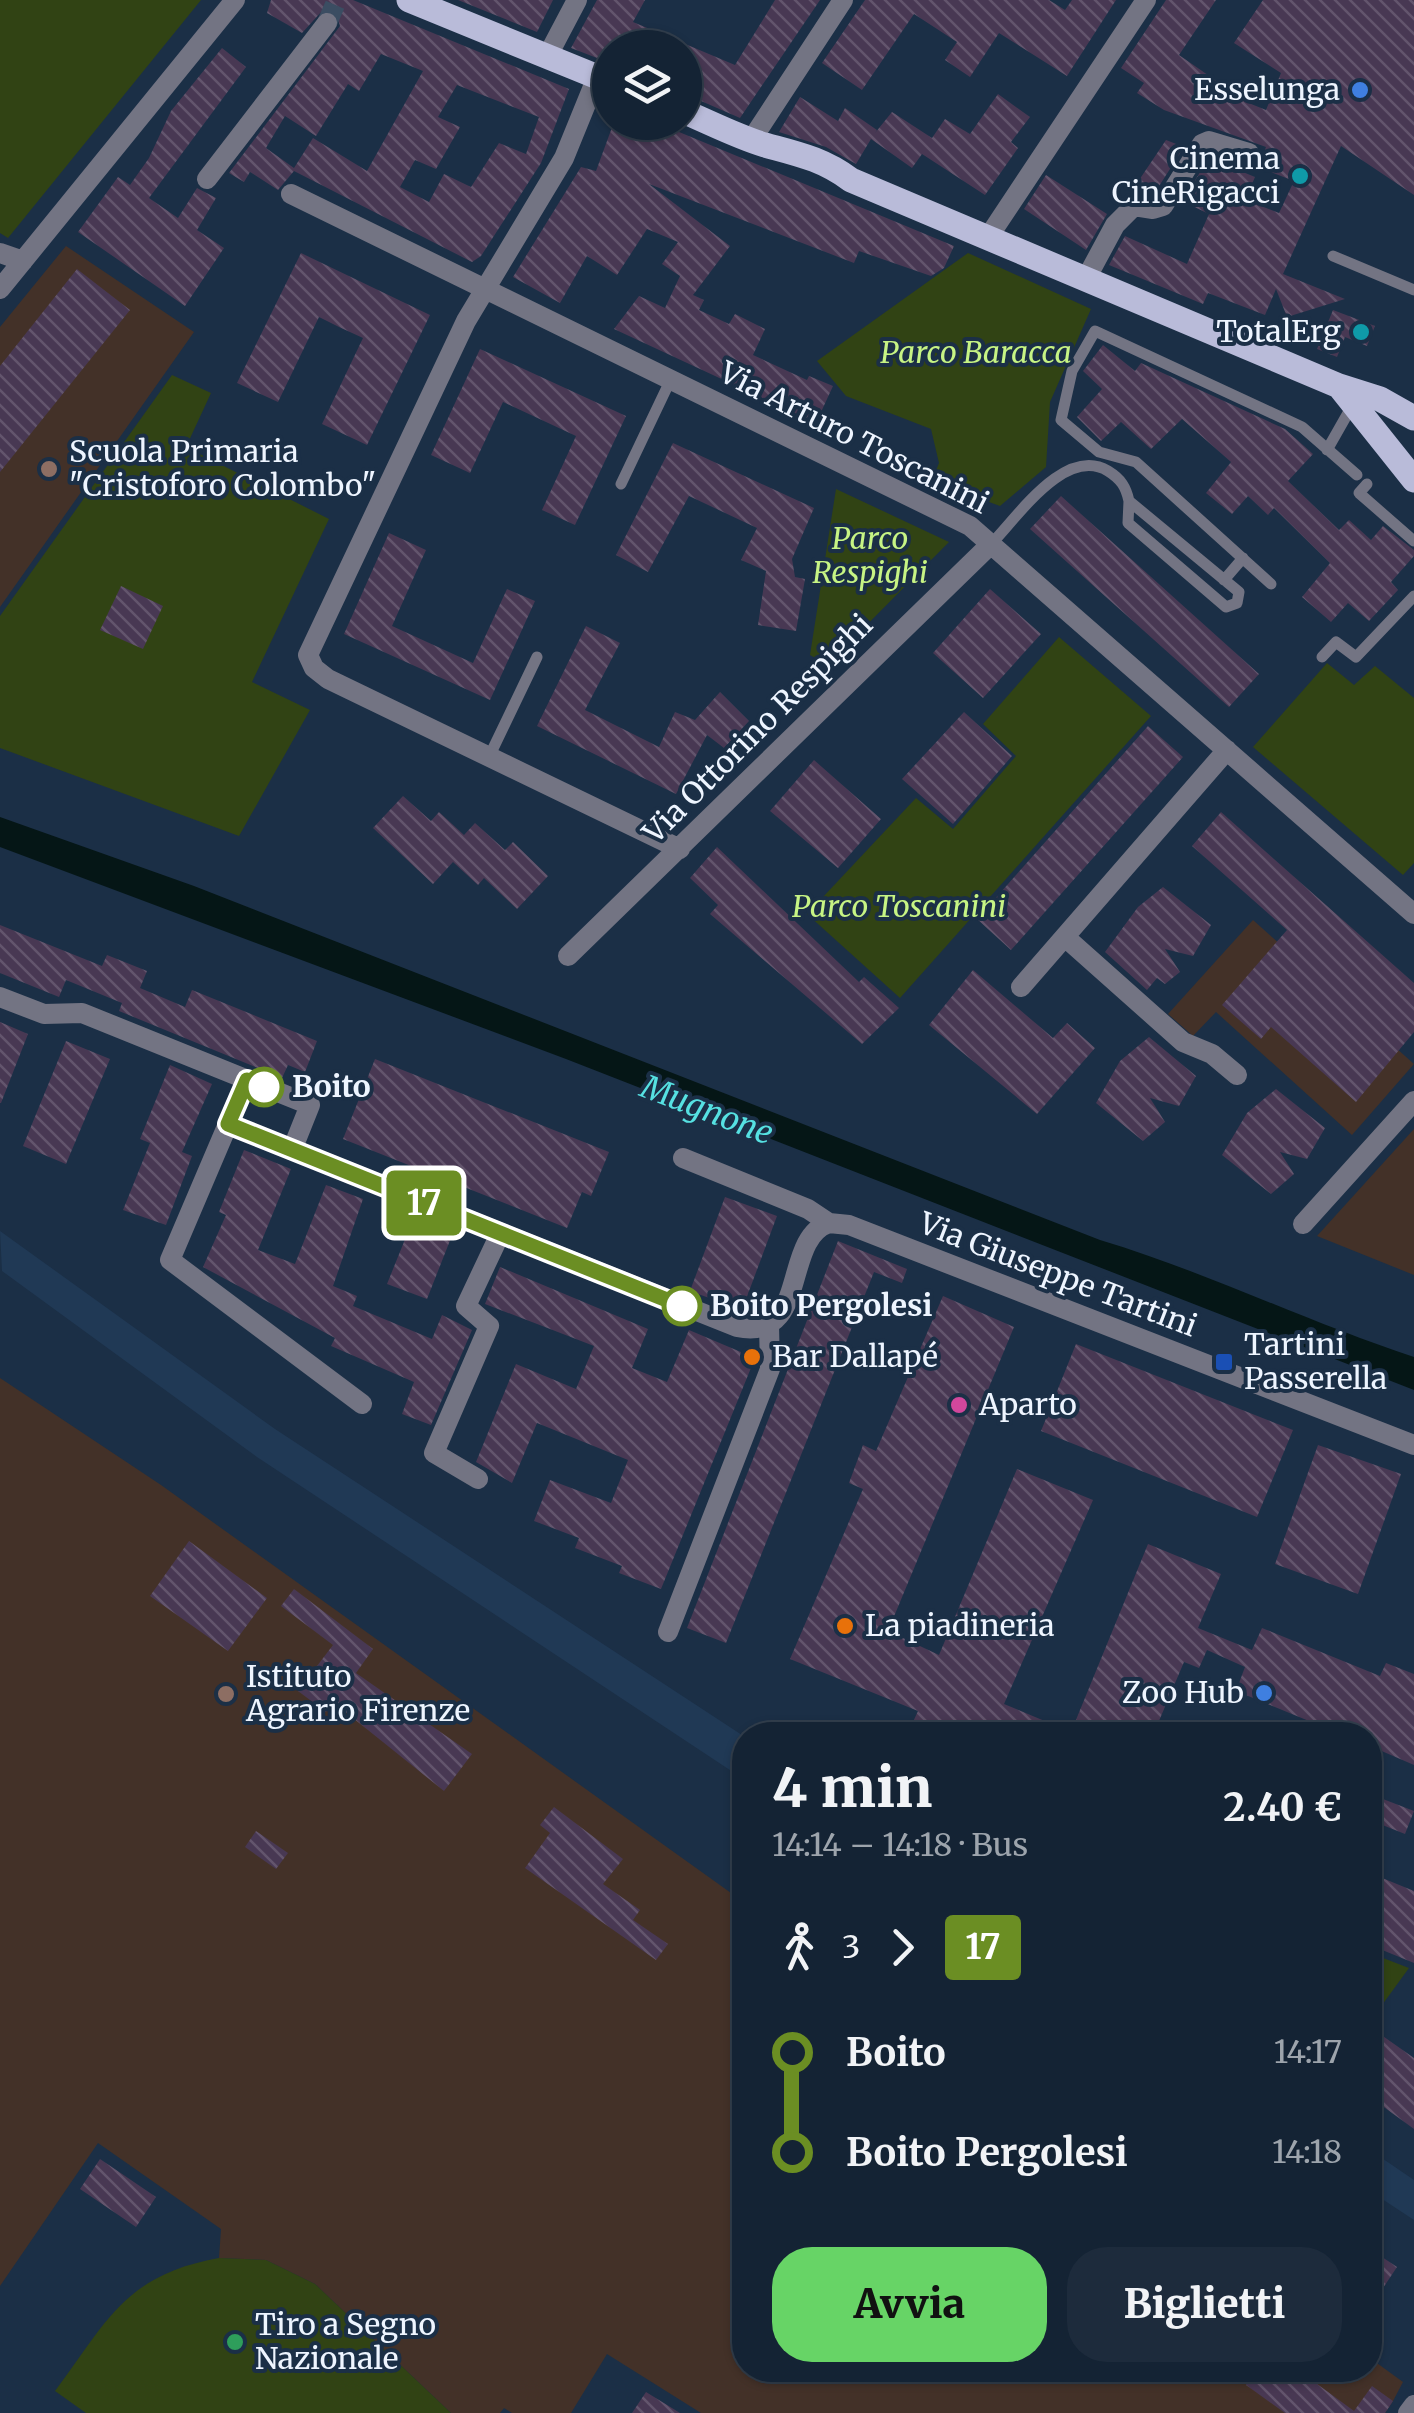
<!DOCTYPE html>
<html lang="it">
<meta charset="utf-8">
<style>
body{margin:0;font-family:Merriweather,serif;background:#1d2b3c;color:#f1f3f6;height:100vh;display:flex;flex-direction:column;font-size:38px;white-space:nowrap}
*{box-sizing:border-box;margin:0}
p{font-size:32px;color:#9da4ac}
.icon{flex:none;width:55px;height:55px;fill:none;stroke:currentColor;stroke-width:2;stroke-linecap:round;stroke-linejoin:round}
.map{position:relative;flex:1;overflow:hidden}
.sheet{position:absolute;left:732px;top:1722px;width:650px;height:660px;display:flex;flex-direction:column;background:#142334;border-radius:40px;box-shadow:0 2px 8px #0004,0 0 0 2px #33404f}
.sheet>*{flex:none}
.badge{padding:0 20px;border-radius:8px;font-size:35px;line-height:65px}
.fabs{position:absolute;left:592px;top:30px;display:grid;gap:20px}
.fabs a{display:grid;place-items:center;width:110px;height:110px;border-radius:50%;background:#142334;box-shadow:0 2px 8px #0004,0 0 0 2px #33404f;font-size:50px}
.map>.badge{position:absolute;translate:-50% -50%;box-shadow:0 0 0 5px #fff}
.legs{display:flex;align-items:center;gap:15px;height:110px;padding:0 40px;font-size:32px}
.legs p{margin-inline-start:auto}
.overview{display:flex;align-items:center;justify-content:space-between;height:170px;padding:0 40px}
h1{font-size:55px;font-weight:800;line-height:75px}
.cta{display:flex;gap:20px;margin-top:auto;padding:20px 40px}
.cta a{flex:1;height:115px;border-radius:40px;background:#67d466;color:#111;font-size:40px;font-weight:800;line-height:115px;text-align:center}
.cta a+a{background:#1d2b3c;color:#f1f3f6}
ul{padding:0 40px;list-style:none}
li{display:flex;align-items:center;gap:35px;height:100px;font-size:38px}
li i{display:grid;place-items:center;width:15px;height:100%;margin:0 12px;background:currentColor}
li i::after{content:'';width:25px;height:25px;margin:-12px;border:8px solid;border-radius:50%;background:#142334}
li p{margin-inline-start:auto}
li:first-child i{background:linear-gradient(#0000 50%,currentColor 0)}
li:last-child i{background:linear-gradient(currentColor 50%,#0000 0)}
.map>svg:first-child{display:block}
.built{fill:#203955}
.education{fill:#433128}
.park{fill:#314314}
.water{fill:#051616}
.building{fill:url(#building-back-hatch);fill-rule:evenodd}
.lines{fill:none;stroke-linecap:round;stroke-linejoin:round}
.street-tunnel{stroke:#3b4d62;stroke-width:20;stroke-dasharray:20 10;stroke-linecap:butt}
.lane{stroke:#737483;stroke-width:11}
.street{stroke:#737483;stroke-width:20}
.primary{stroke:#b9bbd9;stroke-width:25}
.line-1-casing{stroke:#fff;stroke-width:22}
.line-1{stroke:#6b8e23;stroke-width:15}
.shop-dot{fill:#3f7fe0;stroke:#1b2f46;stroke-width:4}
.culture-dot{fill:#0f9aa8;stroke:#1b2f46;stroke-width:4}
.education-dot{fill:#8d6e63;stroke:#1b2f46;stroke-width:4}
.stop-1-dot{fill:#fff;stroke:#6b8e23;stroke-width:5}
.food-dot{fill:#e8710a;stroke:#1b2f46;stroke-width:4}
.transit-dot{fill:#1a4fb4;stroke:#1b2f46;stroke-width:4}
.hotel-dot{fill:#d1479c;stroke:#1b2f46;stroke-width:4}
.leisure-dot{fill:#2e9e5b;stroke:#1b2f46;stroke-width:4}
.labels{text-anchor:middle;stroke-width:8;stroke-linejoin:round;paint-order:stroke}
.poi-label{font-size:30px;fill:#eef5ff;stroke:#1b2f46;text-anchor:start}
.park-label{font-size:30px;font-style:italic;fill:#c7f484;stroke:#1b2f46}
.street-label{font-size:30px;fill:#eef5ff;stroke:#1b2f46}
.stop-label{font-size:30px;font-weight:bold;fill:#eef5ff;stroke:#1b2f46;text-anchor:start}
.water-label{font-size:32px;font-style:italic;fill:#56e1e2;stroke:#1b2f46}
</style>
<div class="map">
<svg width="1414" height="2413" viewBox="0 0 1414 2413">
<defs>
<pattern id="building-back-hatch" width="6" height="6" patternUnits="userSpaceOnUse" patternTransform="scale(2.5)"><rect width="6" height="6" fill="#483853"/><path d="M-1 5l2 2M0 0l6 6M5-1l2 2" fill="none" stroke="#63556d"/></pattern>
</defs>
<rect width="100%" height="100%" fill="#1b2f46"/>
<path class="built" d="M0,1231l275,198 470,308v43l-488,-323 -255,-186z
M1370,2150l44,30v40l-44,-29z"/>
<path class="education" d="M66,246l128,86 -194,275v-280z
M1253,920l161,144 -62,71 -136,-123 -23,24 -25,-22z
M1414,1129v146l-97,-39z
M0,1378l161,107 584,418v467h625v-12l33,24 -10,19 -8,12h-684l-94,-59 -36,59h-59l-8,-5 -4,5h-49l-136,-129 -49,-24 -47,-2 2,-29 -123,-86 -98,143z"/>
<path class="park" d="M0,0h201l-193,238 -8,-5z
M968,253l123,56 -41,93 -4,65 -46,39 -68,-25 7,-18 -8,-34 -85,-33 -29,-35z
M172,375l39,18 -25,54 143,72 -77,163 58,28 -71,126 -239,-88v-132z
M836,489l113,53 -122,123 -17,-10z
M1059,637l92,79 -251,282 -93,-84 109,-116 37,31 63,-73 -33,-32z
M1327,663l27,22 21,-19 39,32v165l-11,12 -150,-128z
M1370,1953l39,15 -35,48 -4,-3z
M219,2258l47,2 49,24 136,129h-365l-31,-22c53,-71 70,-116 164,-133z"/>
<path class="water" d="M0,817l194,69 906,354c107,32 207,82 314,117v33l-848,-331 -566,-212z"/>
<path class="building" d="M271,0h82l216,89 -28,74 -60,93 -9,6 -178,-91 -16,19 -28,-18 -6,10 -15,-9 111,-147 -4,-13 -13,-3 -21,23 -35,-20zM381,54l42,17 -56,100 -54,-33 -19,30 -28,-20 19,-32 31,20 32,-52 11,7zM457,85l82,32 -13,37 -27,-11 -28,44 -27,-13 -15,28 -29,-15 15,-27 21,9 24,-42 -22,-10z
M458,0h95l-16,32z
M597,0h48l-12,22 102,43 40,-65h45l-80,118 -55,-24v-46h-75v15l-39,-15z
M865,0h184l16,10 7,-10h44l-49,76 -68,-43 -29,44 -25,-17 12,-18 -43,-28 -52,76 -40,-27z
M1166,0h50l-37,55 39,27 -4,7 52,21 15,-37 -47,-30 29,-43h151v195l-73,-49 -58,128 62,25 -58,18 -11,-28 -11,26 -57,-22 -5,11 -94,-39 16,-29 62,28 22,-50 -27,-13 27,-43 46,19 -10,23 34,13 15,-32 -36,-14 8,-20 -102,-37 -27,-17 7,-10 -23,-15z
M222,48l24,19 -97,131 29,20 19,-30 19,10 -19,32 27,18 -39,58 -107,-74 40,-55 12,8 19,-27 22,-47z
M998,94l32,23 -19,25 7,6 -33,47 -63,-41 -10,14 -41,-29 -15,25 -30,-17 -47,-15 21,-35 38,24 7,-13 32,22 -2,3 17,-21 40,26 13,-19 25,15z
M614,122h41l299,124 -10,22 -13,8 -72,-25 -5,12 -205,-79 81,62 -37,49 11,5 -5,10 30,14 6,-10 30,15 -12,26 54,25 2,-4 24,10 -17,37 -202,-94 25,-33 26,12 15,-32 -18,-12 16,-22 -31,-13 -30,46 -30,-19 -27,47 -47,-26 68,-110 15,4z
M1166,140l18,7 -30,47 -23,-2z
M1046,175l61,39 -21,36 -62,-41z
M301,253l129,62 -63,130 -45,-21 41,-86 -24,-11 -20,-10 -41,85 -41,-19z
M77,269l53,41 -130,162v-106z
M1333,310l42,16 -8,20 -22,-9 -8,20 -20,-8z
M1103,345l32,26 6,-8 144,66 28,25 -25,27 51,49 10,-10 22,20 12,-14 31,24v6l-23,26 7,8 -29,31 -21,-18 -17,19 -29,-25 28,-34 -56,-55 -6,7 -20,-19 -16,18 -26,-21 25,-31 -49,-43 -31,30 -30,-27 -20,19 -24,-24 25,-28 -19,-18z
M480,349l146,67 -51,109 -33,-15 34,-74 -73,-34 -33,71 -39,-18z
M673,443l141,65 -22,51 3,18 10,2 -9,52 -38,-6 8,-54 -25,-11 16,-32 -68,-32 -41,76 -32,-17z
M1061,496l198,178 -30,33 -199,-178z
M389,533l37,17 -34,76 81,37 34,-74 28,12 -45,99 -146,-66z
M121,586l42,20 -20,43 -43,-19z
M990,589l51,45 -58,64 -50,-45z
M586,626l34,17 -35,67 74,37 16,-35 20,8 25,-28 29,29 -25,27 -17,-13 -31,59 -139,-68z
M964,712l48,44 -59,68 -51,-45z
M1148,726l35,31 -172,193 -34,-31z
M814,760l67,59 -43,49 -68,-57z
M403,796l28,25 8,-9 25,23 11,-12 30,27 8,-8 35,34 -31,33 -33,-31 -6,7 -25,-23 -20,22 -60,-56z
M1221,812l193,171v49l-58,70 -85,-75 -10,12 -39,-34 65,-75 -95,-84z
M717,847l142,135 5,-5 35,31 -37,36 -152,-130 8,-9 -28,-27z
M1163,887l48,38 -18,31 -28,-7 15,23 -15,12 -8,-6 -10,12 -42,-38 33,-45z
M0,925l102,41 5,-11 40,16 -7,17 45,19 7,-17 125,51 -12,31 -17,-7 -6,13 -163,-67 3,-8 -56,-23 -7,17 -59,-24z
M973,970l80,68 14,-15 28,25 -58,66 -108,-89z
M0,1022l28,12 -27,69h-1z
M1149,1037l47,39 -17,30 -29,-8 15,24 -22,19 -47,-38 24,-42z
M66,1041l44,18 -44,105 -43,-18z
M375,1059l234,93 -18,44 -9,-4 -15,36 -224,-89z
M170,1065l42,19 -30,68 10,4 -26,69 -43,-15 27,-67 -10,-4z
M1276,1089l49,39 -18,31 -27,-7 14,22 -23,20 -49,-39 25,-42z
M244,1150l47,19 -33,81 37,14 31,-79 37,14 -30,87 24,10 -4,10 79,33 10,-24 30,15 -41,95 -29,-11 12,-32 -83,-36 4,-8 -132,-71 23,-52 -7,-3z
M725,1197l52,19 -35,94 -52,-19z
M412,1222l39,16 -24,61 -40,-15z
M838,1241l69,28 -5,14 -28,-11 -148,371 -39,-15z
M500,1267l148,62 -16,39 35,14 22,-52 66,28 -94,231 -42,-16 3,-7 -47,-18 4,-10 -45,-17 16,-41 61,23 17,-43 -91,-37 -25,60 -36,-21 40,-98 60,25 18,-43 -109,-42z
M943,1296l71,31 -126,304 51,24 78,-186 76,31 -89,204 67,28 77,-188 73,30 -23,54 54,22 10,-22 118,48 6,-13 28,11v91l-44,-19v-11h-27l-107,-44 9,-24 -38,-17 -8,18 -15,-6 -31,73h-246l11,-24 -128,-52 73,-170 -14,-6 14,-38 13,6z
M1076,1344l217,86 -36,87 -216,-86z
M1318,1445l83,29 -43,120 -83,-30z
M189,1541l78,57 -39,53 -78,-55z
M294,1589l79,60 -17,24 116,81 -28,37 -111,-89 -7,10 -28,-21 35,-46 -52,-39z
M1370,1794l44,17 -9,23 -35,-14z
M554,1807l69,52 -20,25 37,26 -7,10 35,24 -12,16 -131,-92 25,-35 -10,-8z
M256,1831l32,22 -12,16 -31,-22z
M1370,1873l44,18v72l-44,-18z
M1370,2027l44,31v71l-44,-32z
M100,2159l56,38 -20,30 -56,-38z
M1370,2249l27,18 -14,21 -13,-9z
M1256,2370h42l56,41 18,-25 21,15 -8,12h-100l-39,-28z
M646,2392l34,21h-48z"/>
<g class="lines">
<path class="street-tunnel" d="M327,23l10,-23"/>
<path class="lane" d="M1333,256l81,34
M1327,450l25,-44
M621,484l50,-105
M1367,484l-8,9 55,48
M991,544c26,-26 74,-99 117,-73 13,8 18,16 21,30l110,91 -2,11 -11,4 -98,-84 1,-22
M1224,580l19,-22
M1271,584l-135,-122 -37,-10 -38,-32 11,-49 23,-40 207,96 55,48
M1322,657l14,-15 20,15 58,-61
M489,757l48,-100"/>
<path class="street" d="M547,57l30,-57
M597,77l-33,81 -98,163 -158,334 6,13 14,11 352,170
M752,139l91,-139
M207,179l120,-156
M291,194l679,332 444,388
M989,236l157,-236
M0,253l23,8
M1087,277l28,-52 19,-19 19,3 10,-3 39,-62 7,-3 40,12
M0,289l235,-289
M1065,937l118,105 29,12 25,21
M568,956l423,-412
M1021,987l206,-237
M0,997l44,17 38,-1 228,92 -18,45
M247,1080l-19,44 509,203c73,15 44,-88 92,-104
M228,1124l-58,136 192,144
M683,1158l125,51 21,14 20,2 565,220
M1303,1224l111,-123
M478,1479l-44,-26 55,-127 -23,-20 34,-72
M668,1632l102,-263 -1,-44
M1408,2413l6,-8"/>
<path class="primary" d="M409,0l201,82
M685,112c26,11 53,25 80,33 33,9 58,14 86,35l488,206 41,13 34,19
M1339,386l75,94"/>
</g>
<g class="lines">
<defs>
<path id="line-1" d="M264,1087l-17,-7 -19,44 454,182"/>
</defs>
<use href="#line-1" class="line-1-casing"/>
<use href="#line-1" class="line-1"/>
</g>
<g class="shop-dot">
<circle cx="1360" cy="90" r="10"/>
<circle cx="1264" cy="1693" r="10"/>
</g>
<g class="culture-dot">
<circle cx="1300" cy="176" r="10"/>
<circle cx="1361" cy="332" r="10"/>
</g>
<g class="education-dot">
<circle cx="49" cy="469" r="10"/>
<circle cx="226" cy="1694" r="10"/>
</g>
<g class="stop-1-dot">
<circle cx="264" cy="1087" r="18"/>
<circle cx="682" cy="1306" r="18"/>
</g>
<g class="food-dot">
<circle cx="752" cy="1357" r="10"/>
<circle cx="845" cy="1626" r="10"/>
</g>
<rect class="transit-dot" x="1214" y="1352" width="20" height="20" rx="5"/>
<circle class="hotel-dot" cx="959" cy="1405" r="10"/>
<circle class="leisure-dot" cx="235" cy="2342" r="10"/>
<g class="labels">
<g class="poi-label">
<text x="1340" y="100" text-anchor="end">Esselunga</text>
<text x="1280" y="169" text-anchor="end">Cinema<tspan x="1280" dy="34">CineRigacci</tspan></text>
<text x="1341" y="342" text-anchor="end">TotalErg</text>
<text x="69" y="462">Scuola Primaria<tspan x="69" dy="34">"Cristoforo Colombo"</tspan></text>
<text x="1244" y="1355">Tartini<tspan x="1244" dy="34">Passerella</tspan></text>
<text x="772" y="1367">Bar Dallapé</text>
<text x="979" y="1415">Aparto</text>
<text x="865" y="1636">La piadineria</text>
<text x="246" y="1687">Istituto<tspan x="246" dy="34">Agrario Firenze</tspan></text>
<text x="1244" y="1703" text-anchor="end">Zoo Hub</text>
<text x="255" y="2335">Tiro a Segno<tspan x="255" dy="34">Nazionale</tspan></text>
</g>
<g class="park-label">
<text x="976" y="363">Parco Baracca</text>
<text x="870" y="549">Parco<tspan x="870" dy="34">Respighi</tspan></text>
<text x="899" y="917">Parco Toscanini</text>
</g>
<g class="street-label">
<text transform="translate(854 438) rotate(27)" y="10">Via Arturo Toscanini</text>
<text transform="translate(758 729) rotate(-45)" y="10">Via Ottorino Respighi</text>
<text transform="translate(1058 1275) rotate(21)" y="10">Via Giuseppe Tartini</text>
</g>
<g class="stop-label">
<text x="292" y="1097">Boito</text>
<text x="710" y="1316">Boito Pergolesi</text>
</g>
<g class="water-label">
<text transform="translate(707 1110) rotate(21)" y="11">Mugnone</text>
</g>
</g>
</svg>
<div class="fabs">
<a><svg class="icon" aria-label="layers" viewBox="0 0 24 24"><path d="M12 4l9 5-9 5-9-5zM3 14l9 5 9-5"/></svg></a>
</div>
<b class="badge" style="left:424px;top:1203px;background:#6b8e23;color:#fff">17</b>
<section class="sheet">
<div class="overview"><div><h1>4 min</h1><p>14:14 – 14:18 · Bus</p></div><b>2.40 €</b></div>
<div class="legs"><svg class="icon" aria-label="walk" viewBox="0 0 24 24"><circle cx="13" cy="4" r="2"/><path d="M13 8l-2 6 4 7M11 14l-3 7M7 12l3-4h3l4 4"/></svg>3<svg class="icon" aria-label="forward" viewBox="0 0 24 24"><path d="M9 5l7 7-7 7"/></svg><b class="badge" style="background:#6b8e23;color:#fff">17</b></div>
<ul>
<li><i style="color:#6b8e23"></i><b>Boito</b><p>14:17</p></li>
<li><i style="color:#6b8e23"></i><b>Boito Pergolesi</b><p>14:18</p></li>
</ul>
<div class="cta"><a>Avvia</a><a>Biglietti</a></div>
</section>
</div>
